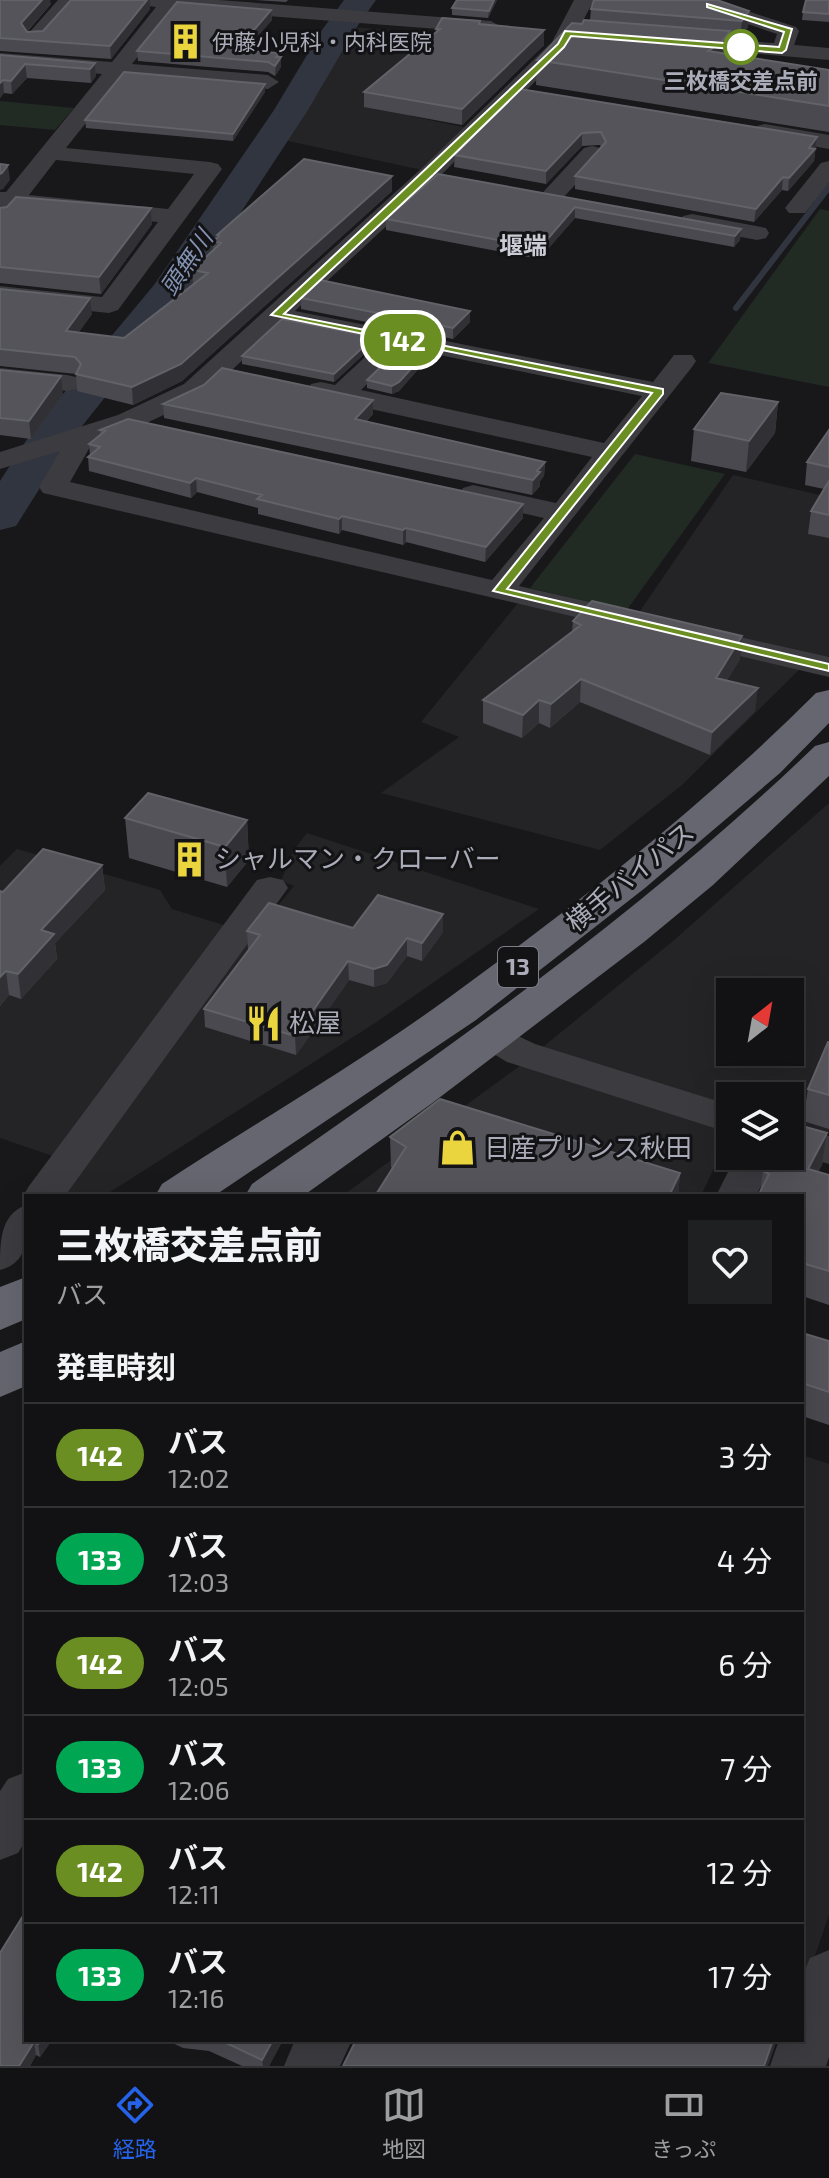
<!DOCTYPE html>
<html lang="ja">
<meta charset="utf-8">
<style>
body{margin:0;font-family:"Exo 2","Noto Sans JP",sans-serif;background:#1f2022;color:#f1f3f6;height:100vh;display:flex;flex-direction:column;font-size:30px;white-space:nowrap}
*{box-sizing:border-box;margin:0}
p{font-size:26px;color:#9c9ea0}
.icon{flex:none;width:44px;height:44px;fill:none;stroke:currentColor;stroke-width:2;stroke-linecap:round;stroke-linejoin:round}
.map{position:relative;flex:1;overflow:hidden}
.side{position:absolute;left:24px;top:1194px;width:780px;height:848px;display:flex;flex-direction:column;background:#121214;border-radius:0px;box-shadow:0 8px 32px #0002,0 0 0 2px #313234}
.side>*{flex:none}
.badge{padding:0 16px;border-radius:26px;font-size:28px;line-height:52px}
.needle{width:52px;rotate:31deg}
.tools{position:absolute;left:716px;top:978px;display:grid;gap:16px}
.tools a{display:grid;place-items:center;width:88px;height:88px;border-radius:0px;background:#121214;box-shadow:0 8px 32px #0002,0 0 0 2px #313234;font-size:40px}
.map>.badge{position:absolute;translate:-50% -50%;box-shadow:0 0 0 4px #fff}
h2{padding:0 32px;font-size:30px;line-height:72px}
.round{display:grid;place-items:center;flex:none;width:84px;height:84px;border-radius:0px;background:#1f2022}
.head{display:flex;align-items:center;justify-content:space-between;height:136px;padding:0 32px}
h1{font-size:38px;font-weight:800;line-height:60px}
ul{padding:0;list-style:none}
li{display:flex;align-items:center;gap:24px;height:104px;padding:0 32px;border-top:2px solid #313234}
li div{flex:1}
li b{display:block;font-size:30px}
li em{font-style:normal}
li .badge{min-width:88px;font-weight:700;text-align:center}
.menu{display:flex;justify-content:space-around;align-items:center;height:112px;border-top:2px solid #313234;background:#121214;font-size:22px;color:#9c9ea0}
.menu a{display:grid;justify-items:center;gap:4px}
.menu .active{color:#2563eb}
.map>svg:first-child{display:block}
.built{fill:#242427;fill-rule:evenodd}
.green{fill:#222a24}
.lines{fill:none;stroke-linecap:round;stroke-linejoin:round}
.stream{stroke:#30353f;stroke-width:6}
.river{fill:#30353f;fill-rule:evenodd}
.minor{fill:#3b3b40;fill-rule:evenodd}
.highway{fill:#65666f;fill-rule:evenodd}
.wall{fill:#49494f}
.shaded-wall{fill:#313135}
.building{fill:#54545a;stroke:#626269;stroke-width:2}
.line{fill:#6b8e23;stroke:#fff;stroke-width:2}
.stop-dot{fill:#fff;stroke:#6b8e23;stroke-width:4}
.labels{text-anchor:middle;stroke-width:6;stroke-linejoin:round;paint-order:stroke}
.far-poi-label{font-size:22px;fill:#abacb9;stroke:#131315;text-anchor:start}
.far-stop-label{font-size:22px;font-weight:bold;fill:#abacb9;stroke:#131315}
.far-neighbourhood-label{font-size:24px;font-weight:bold;fill:#cbccd5;stroke:#131315}
.far-water-label{font-size:24px;font-style:italic;fill:#8392b2;stroke:#131315}
.shield{fill:#131315;stroke:#7d7e88;stroke-width:2}
.shield-label{font-size:24px;font-weight:bold;fill:#abacb9}
.poi-label{font-size:26px;fill:#abacb9;stroke:#131315;text-anchor:start}
.street-label{font-size:26px;fill:#abacb9;stroke:#131315}
</style>
<div class="map">
<svg width="829" height="2066" viewBox="0 0 829 2066">
<rect width="100%" height="100%" fill="#18181a"/>
<path class="built" d="M351,27l138,10 -15,21 -64,58 58,12 -46,42 -143,-31z
M733,475l96,22v158l-3,4 -188,-45z
M518,603l283,65 -119,117 -82,65 -219,-57 78,-56 -38,-15z
M829,803v330l-39,-12v-25h-60v38l-29,62h-359l175,-128 156,-127zM730,992h60v60h-60z
M307,833l232,76 -164,114 -271,173h-44l161,-221 73,-89 -13,-5 12,-30z
M17,849l143,41 12,19 58,18 -177,229 -53,-18v-272z
M802,1455l27,9v451l-27,78z"/>
<path class="green" d="M0,101l74,7 -19,22 -55,-5z
M820,209l9,2v176l-121,-24z
M635,454l90,20 -99,137 -96,-23z"/>
<g class="lines">
<path class="stream" d="M736,308l93,-121"/>
<path class="river" d="M344,0h32l-22,31 -46,79 -120,183 -121,152 -51,81 -16,4v-49l33,-51 121,-145 120,-175 48,-80z"/>
<path class="minor" d="M58,0h21l-37,42h-14l-3,-4 3,-4z
M129,0h90l272,21 10,6 -10,6 -315,-24 -44,55 136,11 11,7 -11,7 -145,-13 -57,72 144,14 8,2 4,5 -104,141 -9,3 -109,-11v-16l102,11 56,-75 -140,-14 -10,12 -8,2v-30h6l96,-118 -102,-9v-12l112,9 44,-55 -24,-3zM56,160l138,14 -26,35 -139,-14z
M574,0h20l-26,49 -130,129 -143,133 358,71 21,-27h18l4,6 -4,6 -173,219 123,28 4,7 -4,7 -11,2 -588,-137 -4,-6 21,-36 -60,18v-17l118,-37 66,-31 238,-216 130,-126zM281,324l99,19 -45,42 -14,-3 -10,2 -3,6 3,6 281,61 -36,46 -83,-18 -10,3 -4,6 4,6 81,18 -52,62 -422,-98 24,-42 44,-13 66,-31zM405,348l237,48 -38,47 -243,-53z
M714,0l82,27 3,4 -5,14 35,3v12l-160,-14 -3,-4 3,-4 7,-2 98,7 3,-9 -74,-25 -3,-4 3,-4z
M765,124l64,11v14l-72,-13 -3,-5 3,-5z
M592,146l8,2 3,5 -3,5 -39,42h-16l-4,-5 4,-5 39,-42z
M829,161v22l-24,30h-16l-4,-5 36,-45z
M692,214l74,14 3,5 -3,5 -9,2 -74,-14 -3,-5 3,-5z
M0,368l67,7 9,2 4,6 -4,6 -9,2 -67,-7z
M691,626l138,31v20l-149,-35 -5,-7 5,-7z
M270,877l13,3 5,8 -223,308h-39v6l-3,-6 6,-10 228,-306z
M495,1025l40,19 195,61v28l-223,-71 -25,-15 -6,-9 6,-9z
M790,1124l39,12v28l-39,-12z
M736,1156h40l-20,40h-40z
M26,1205c0,29 6,56 -26,65 0,-29 0,-55 26,-65z
M26,1772v68l-8,13 -18,7v-69l8,-12z
M829,1950v107l-3,9h-56l9,-26h23v-64l8,-18z
M295,2040h57l-12,26h-56z"/>
<path class="highway" d="M829,690v33l-49,50 -135,115 -169,132 -262,176h-59l7,-12c95,-62 194,-119 285,-185 129,-94 256,-193 369,-306z
M829,742v34l-116,109 -69,57 -213,162 -128,92h-58l7,-12c197,-136 391,-272 563,-438z
M26,1277v42l-26,11v-43z
M26,1341v45l-26,11v-45z"/>
</g>
<path class="wall" d="M0,0l51,4 -24,28 16,-1 107,-22 -39,50 -111,-8z
M255,0h33l-2,2z
M457,0h40l-9,18 -36,-3v-7z
M829,0v22l-27,-2 1,-8z
M591,9l158,2 -1,16 -8,10h-10l-2,17 101,16v62l-293,-47 1,-25 45,-36 8,-4z
M271,10l1,10 -27,30 34,3 2,14 -6,9 -7,-4 -130,-11 -1,-10z
M480,21v3l64,6v15l-82,80 -98,-18v-15l72,-60v-3z
M0,55l95,8 1,13 -5,7 -64,-5 -15,16 -8,-1 -4,5z
M265,84v8l-32,49 -147,-13 -1,-8z
M520,89l297,48 -3,24 -26,30 -6,-1 -28,32 -179,-33v-13l26,-29 -1,-2 -18,1 -36,38 -92,-17 1,-12z
M438,174l303,55 -1,11 -6,7 -159,-29 -36,41 -153,-29v-11z
M392,176v15l-210,190 -49,24 -56,-14 -1,-17 -76,-8v-77l92,25 -14,19 46,5 69,-54 -1,-14 21,-19v-10l4,-3v-3z
M0,208h151l1,16 -51,70 -101,-11z
M301,298l169,24 -17,17 -152,-30z
M406,343l30,14 -10,11 -5,-2 -22,25 -7,3 -25,-6v-8z
M374,345l-40,37 -92,-18v-8z
M0,370l63,24 -32,45 -31,-4z
M778,402l-3,31 -29,39 -55,-11 3,-32z
M163,404l210,10 -7,8 179,40 -1,14 -4,5v5l-8,9 -368,-77z
M100,430l423,88 -38,44 -79,-20 -3,3 -61,-15 -3,4 -81,-20v-6l-61,-16 -6,6 -102,-27 -1,-14 2,-2 -1,-11 11,-9z
M829,430v108l-21,-4 3,-23 13,-22 -19,-4 2,-23z
M573,621l167,38 -13,21 28,31 -45,44 -130,-53 -30,26 -11,-5 -17,15 -39,-15v-23l89,-68z
M125,818l122,2 2,40 -22,27 -98,-29z
M102,865l3,25 -50,53 2,16 -36,40 -12,-4 -9,11v-115l3,1z
M353,928l90,4 -21,29 -15,-5 -20,27 -13,4 -25,-7 -53,75 -91,-28 -1,-18 45,-60h-1l-1,-18z
M829,1042v87l-26,-8 5,-32z
M827,1133l-5,32 -4,7 11,3v130l-27,-9v-100l-42,-4 3,-21z
M390,1137l290,36 -2,23h-303l17,-28 -1,-1z
M802,1333l27,8v84l-27,-9z
M0,1953l52,87 -12,17 -4,-2 -6,11h-30z
M166,2040h117l-14,26h-27l-33,-15 -26,-3z"/>
<path class="shaded-wall" d="M42,0h8l1,4 -28,32 -2,-13z
M147,0h3v9l-39,50 -1,-13z
M494,0h3l-9,18 1,-7z
M271,10l1,10 -35,40v-10z
M749,11l-1,16 -8,10 2,-16z
M544,30v15l-82,80v-16z
M730,31l-2,24 -20,-4z
M279,53v7l2,-3v10l-6,9 1,-19z
M95,63l1,13 -5,7 -1,-14z
M25,64l2,14 -15,16 -1,-13z
M3,80l1,13 -4,5v-15z
M265,84v8l-32,49v-7z
M582,133v13l-36,38v-13z
M817,137l-3,24 -26,30 1,-13z
M8,165l2,15 -7,9 -3,1v-16z
M392,176v15l-210,190 -49,24 -1,-18z
M783,177l-1,13 -28,32 2,-13z
M575,207v11l-36,41 1,-11z
M151,208l1,16 -51,70 -2,-17z
M741,229l-1,11 -6,7 1,-11z
M90,298l2,16 -25,34 -1,-17z
M470,311v11l-17,17v-11z
M374,337v8l-40,37v-8z
M436,349v8l-10,11v-9z
M421,358v8l-22,25 -7,3v-8z
M61,376l2,18 -32,45 -2,-18z
M373,400v14l-18,19v-14z
M778,402l-3,31 -29,39 3,-31z
M545,462l-1,14 -4,5v5l-8,9 1,-15 4,-9z
M196,478l1,14 -6,6 -1,-15z
M523,504v14l-38,44 1,-15z
M342,516v14l-3,4v-15z
M406,528v14l-3,3v-15z
M742,636l-2,23 -26,42 2,-23z
M581,679l-1,23 -30,26 1,-24z
M758,688l-3,23 -45,44 2,-23z
M539,700v23l-17,15 1,-23z
M247,820l2,40 -22,27 -2,-40z
M102,865l3,25 -50,53 2,16 -36,40 -3,-25 23,-44z
M443,914v18l-21,29v-18z
M407,938v18l-20,27 -13,4v-18z
M348,961l1,19 -53,75 -1,-19z
M6,971l3,24 -9,11v-29z
M827,1133l-5,32 -19,35 5,-31z
M680,1173l-2,23h-9z
M40,2040h12l-12,17 -2,-13z
M273,2040h10l-14,26h-6l-1,-6z
M773,2040h4l-9,26h-4z
M34,2042l2,13 -6,11h-11z"/>
<path class="building" d="M0,0h42l-21,23 6,9 16,-1 28,-31h76l-37,46 -110,-8z
M457,0h37l-5,11 -37,-3z
M594,0h123l32,11 -7,10 -151,-12z
M806,0h23v14l-26,-2z
M177,2l94,8 -34,40 42,3 -3,4h5l-6,9 -7,-4 -131,-11z
M442,18l38,3 -1,3 65,6 -82,79 -98,-17 76,-63h-4z
M584,20l146,11 -9,12 -13,8 121,19v36l-292,-46 35,-37 10,1z
M0,55l95,8 -5,6 -65,-5 -14,17 -8,-1 -3,3z
M124,72l141,12 -32,50 -148,-14z
M520,89l297,48 -8,11 6,1 -26,29 -6,-1 -27,32 -181,-33 31,-34 -5,-10 -19,1 -36,38 -91,-16z
M304,159l88,17 -211,188 -49,23 -56,-13 5,-10 -6,-7 -75,-8v-60l90,9 -24,33 58,7 84,-65 -16,-3 29,-27 -8,-2 6,-5 -2,-1z
M0,164l8,1 -6,8 -2,1z
M438,174l303,55 -6,7 -160,-29 -35,41 -154,-29z
M16,197l135,11 -52,69 -99,-10v-59l7,-1z
M320,280l150,31 -17,17 -152,-30z
M282,319l92,18 -40,37 -92,-18z
M406,343l30,6 -10,10 -5,-1 -22,24 -7,4 -25,-6z
M222,368l151,32 -18,19 190,43 -8,9 3,1 -7,8 -370,-76 41,-19z
M0,370l61,6 -32,45 -29,-3z
M721,393l57,9 -29,39 -55,-12z
M128,419l395,85 -37,43 -80,-19 -3,2 -61,-14 -3,3 -82,-20 5,-4 -66,-17 -6,5 -102,-26 12,-10 -11,-3 16,-13 -5,-1z
M829,430v37l-22,-5z
M829,481v34l-18,-4z
M592,601l150,35 -26,42 42,10 -46,44 -131,-53 -30,25 -12,-4 -16,15 -40,-15 98,-75 -8,-4z
M148,793l99,27 -22,27 -100,-29z
M43,849l59,16 -61,65 13,4 -36,40 -12,-3 -6,6v-86l3,1z
M378,895l65,19 -21,29 -15,-5 -20,27 -13,4 -26,-8 -53,75 -91,-27 56,-74 -13,-4 22,-28 84,25z
M828,1042h1v53l-21,-6z
M440,1099l240,74 -11,23h-294l31,-49 -16,-10z
M802,1126l25,7 -19,36 21,6v96l-27,-8v-67h-44l11,-22 -6,-3 8,-15h19v-26z
M802,1333l27,8v51l-27,-9z
M26,1911v129h14l-2,4 -4,-2 -15,24h-19v-113z
M220,2040h53l-11,20z
M356,2040h417l-9,26h-421z"/>
<path class="line" d="M707,4l85,25 -6,21 -4,3 -211,-17 -7,11 -131,128 -149,139 379,75v5l-156,195 322,75v7l-336,-80 159,-198 -381,-78 287,-271 7,-13 214,16 5,-15 -77,-25z"/>
<defs>
<symbol id="building-bare" viewBox="-9 -9 18 18"><path d="M-4-6H4V6H1V3H-1V6H-4ZM-2.5-4.3h1.7v1.8h-1.7ZM.8-4.3h1.7v1.8H.8ZM-2.5-1h1.7V.8h-1.7ZM.8-1h1.7V.8H.8Z" fill="#ead53f" stroke="#131315" stroke-width="2.5" paint-order="stroke"/></symbol>
<symbol id="restaurant-bare" viewBox="-9 -9 18 18"><path d="M-5-6h1v4h1v-4h1v4h1v-4h1v5L-1.5 .5V6h-2V.5L-5-1ZM5-6V6H3V1.5H1.5Q1.5-4 5-6Z" fill="#ead53f" stroke="#131315" stroke-width="2.5" paint-order="stroke"/></symbol>
<symbol id="shop-bare" viewBox="-9 -9 18 18"><path d="M-5-2.5h2.3a2.7 3.5 0 0 1 5.4 0H5L5.5 6h-11ZM-1.5-2.5h3a1.5 2.3 0 0 0-3 0Z" fill="#ead53f" stroke="#131315" stroke-width="2.5" paint-order="stroke"/></symbol>
</defs>
<g fill-rule="evenodd">
<use href="#building-bare" x="160" y="16" width="51" height="51"/>
<use href="#building-bare" x="164" y="834" width="51" height="51"/>
<use href="#restaurant-bare" x="238" y="998" width="51" height="51"/>
<use href="#shop-bare" x="432" y="1122" width="51" height="51"/>
</g>
<circle class="stop-dot" cx="741" cy="47" r="16"/>
<g class="labels">
<g class="far-poi-label">
<text x="212" y="50">伊藤小児科・内科医院</text>
</g>
<g class="far-stop-label">
<text x="741" y="89">三枚橋交差点前</text>
</g>
<g class="far-neighbourhood-label">
<text x="523" y="254">堰端</text>
</g>
<g class="far-water-label">
<text transform="translate(187 263) rotate(-56)" y="8">頭無川</text>
</g>
<rect class="shield" x="498" y="947" width="40" height="40" rx="6"/>
<g class="shield-label">
<text x="518" y="975">13</text>
</g>
<g class="poi-label">
<text x="215" y="868">シャルマン・クローバー</text>
<text x="289" y="1032">松屋</text>
<text x="484" y="1157">日産プリンス秋田</text>
</g>
<g class="street-label">
<text transform="translate(630 877) rotate(-39)" y="9">横手バイパス</text>
</g>
</g>
</svg>
<div class="tools">
<a><svg class="needle" viewBox="-14 -14 28 28"><path d="M0-13l5 13h-10z" fill="#e53935"/><path d="M0 13l5-13h-10z" fill="#9c9ea0"/></svg></a>
<a><svg class="icon" aria-label="layers" viewBox="0 0 24 24"><path d="M12 4l9 5-9 5-9-5zM3 14l9 5 9-5"/></svg></a>
</div>
<b class="badge" style="left:403px;top:340px;background:#6b8e23;color:#fff">142</b>
<section class="side">
<div class="head"><div><h1>三枚橋交差点前</h1><p>バス</p></div><a class="round"><svg class="icon" aria-label="heart" viewBox="0 0 24 24"><path d="M12 20l-8-8c-3-5 5-10 8-4 3-6 11-1 8 4z"/></svg></a></div>
<h2>発車時刻</h2>
<ul>
<li><span class="badge" style="background:#6b8e23;color:#fff">142</span><div><b>バス</b><p>12:02</p></div><em>3 分</em></li>
<li><span class="badge" style="background:#00a651;color:#fff">133</span><div><b>バス</b><p>12:03</p></div><em>4 分</em></li>
<li><span class="badge" style="background:#6b8e23;color:#fff">142</span><div><b>バス</b><p>12:05</p></div><em>6 分</em></li>
<li><span class="badge" style="background:#00a651;color:#fff">133</span><div><b>バス</b><p>12:06</p></div><em>7 分</em></li>
<li><span class="badge" style="background:#6b8e23;color:#fff">142</span><div><b>バス</b><p>12:11</p></div><em>12 分</em></li>
<li><span class="badge" style="background:#00a651;color:#fff">133</span><div><b>バス</b><p>12:16</p></div><em>17 分</em></li>
</ul>
</section>
</div>
<nav class="menu">
<a class="active"><svg class="icon" aria-label="directions" viewBox="0 0 24 24"><path d="M12 3l9 9-9 9-9-9zM9 14v-3h6M13 9l2 2-2 2"/></svg>経路</a>
<a><svg class="icon" aria-label="map" viewBox="0 0 24 24"><path d="M3 6l6-2 6 2 6-2v14l-6 2-6-2-6 2zM9 4v14M15 6v14"/></svg>地図</a>
<a><svg class="icon" aria-label="tickets" viewBox="0 0 24 24"><path d="M3 7h18v10H3zM15 7v10"/></svg>きっぷ</a>
</nav>
